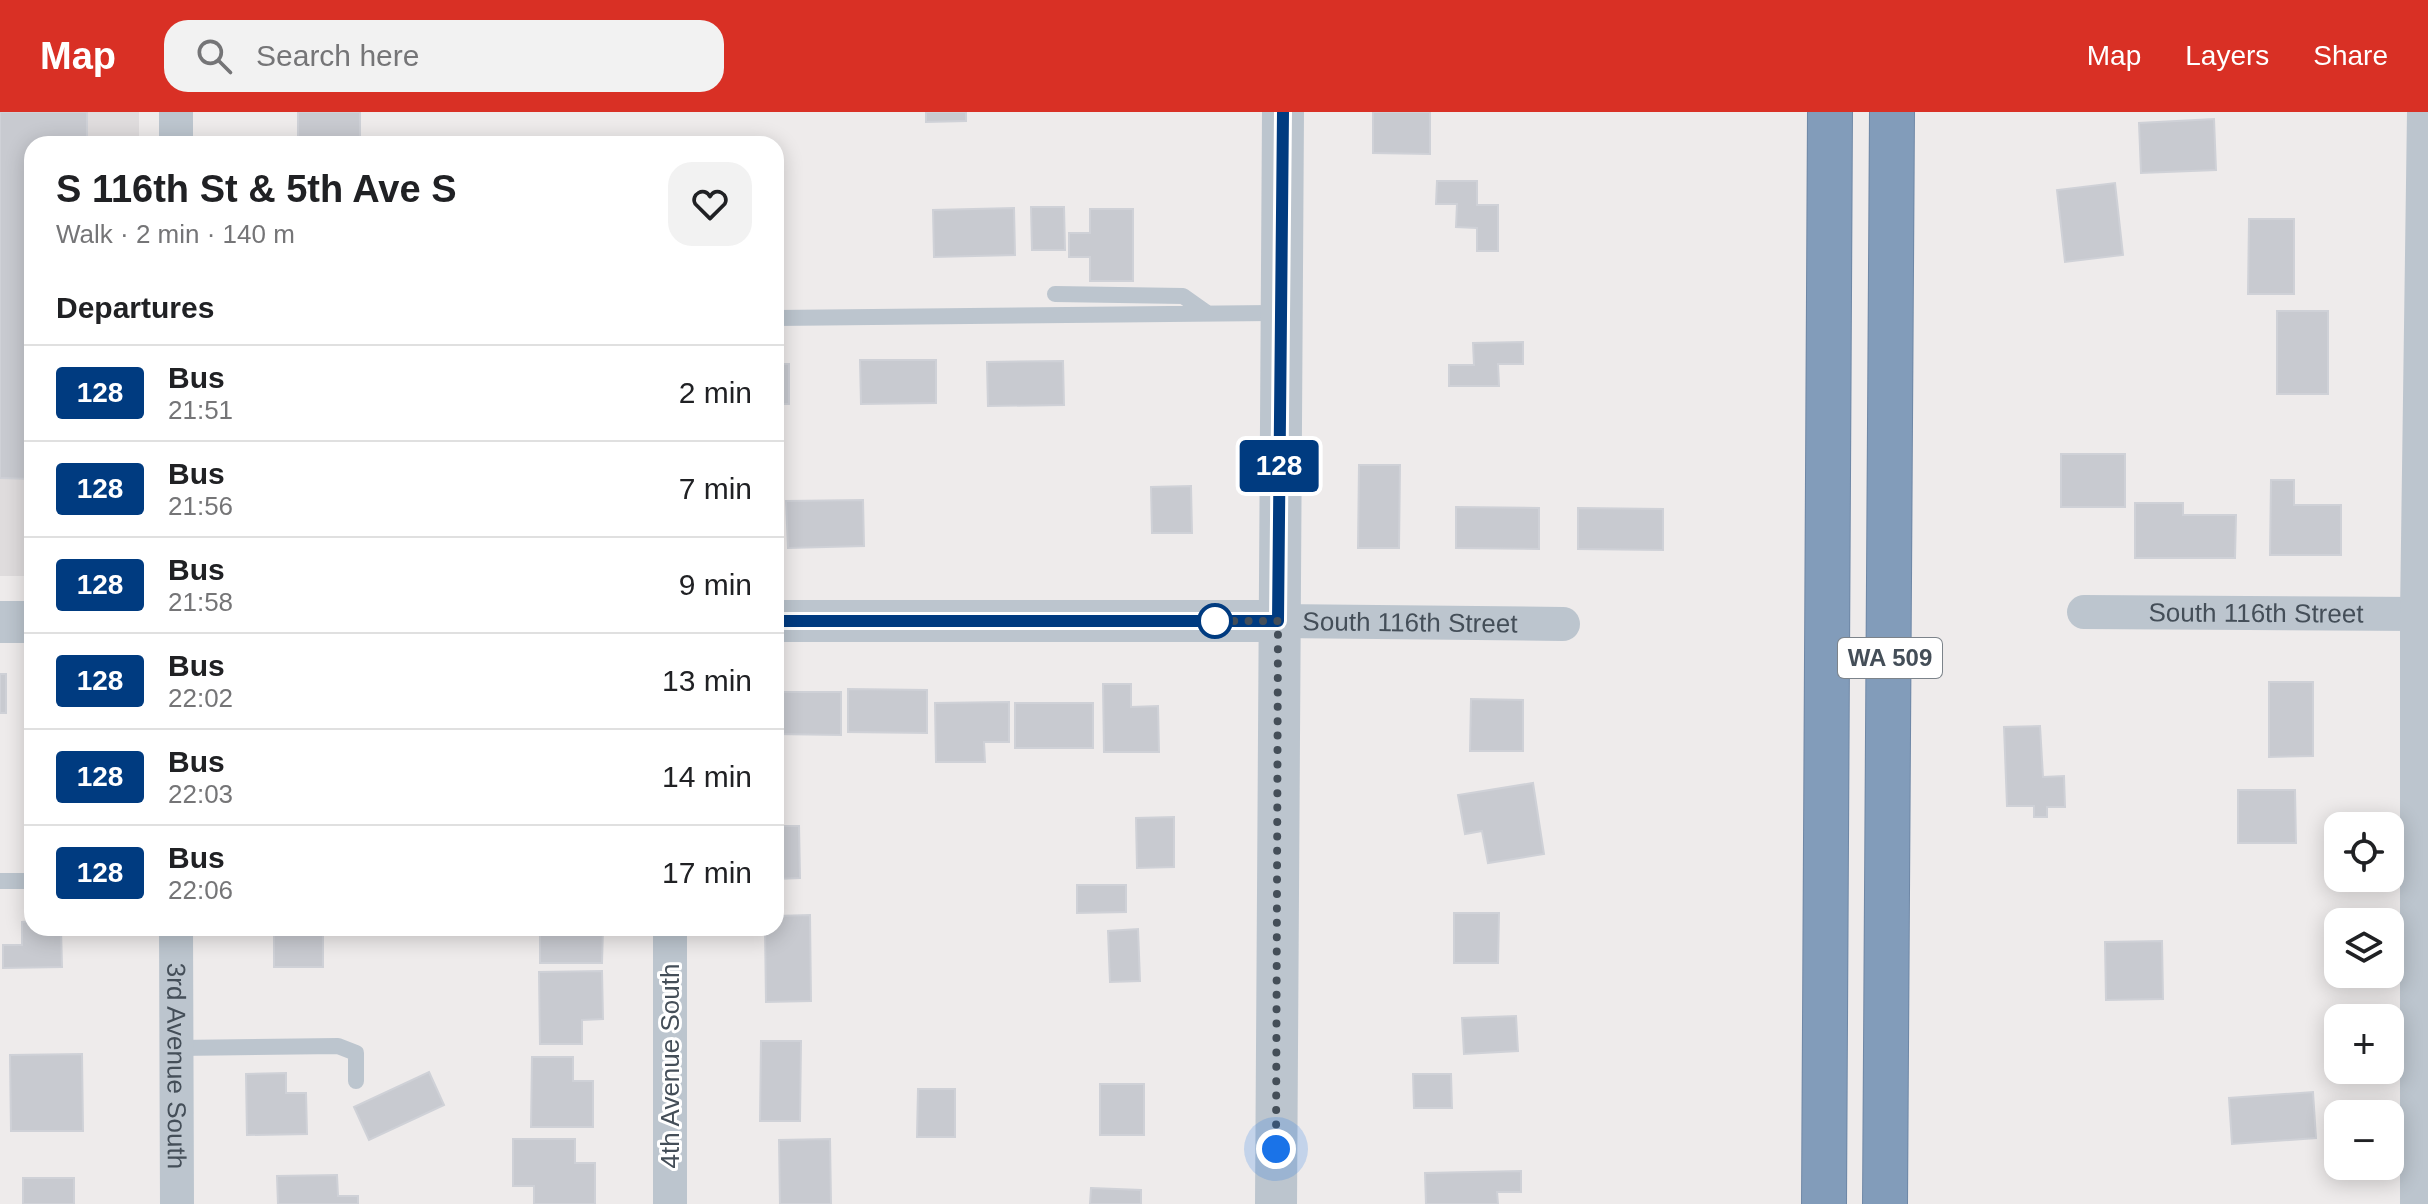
<!DOCTYPE html>
<meta charset="utf-8">
<style>
body{margin:0;font-family:Helvetica,sans-serif;background:#f2f2f2;color:#202124;height:100vh;display:flex;flex-direction:column;font-size:30px;white-space:nowrap}
*{box-sizing:border-box;margin:0}
p{font-size:26px;color:#757577}
.icon{flex:none;width:44px;height:44px;fill:none;stroke:currentColor;stroke-width:2;stroke-linecap:round;stroke-linejoin:round}
.map{position:relative;flex:1;overflow:hidden}
.details{position:absolute;left:24px;top:24px;width:760px;height:800px;display:flex;flex-direction:column;background:#fff;border-radius:24px;box-shadow:0 4px 20px #0003}
.details>*{flex:none}
.badge{padding:0 16px;border-radius:6px;font-size:28px;line-height:52px}
.controls{position:absolute;left:2324px;top:700px;display:grid;gap:16px}
.controls a{display:grid;place-items:center;width:80px;height:80px;border-radius:16px;background:#fff;box-shadow:0 4px 20px #0003;font-size:40px}
.you{position:absolute;width:40px;height:40px;margin:-20px;border:6px solid #fff;border-radius:50%;background:#1a73e8;box-shadow:0 0 0 12px #1a73e833}
.map>.badge{position:absolute;translate:-50% -50%;box-shadow:0 0 0 4px #fff}
h2{padding:0 32px;font-size:30px;line-height:72px}
.round{display:grid;place-items:center;flex:none;width:84px;height:84px;border-radius:24px;background:#f2f2f2}
.headline{display:flex;align-items:center;justify-content:space-between;height:136px;padding:0 32px}
h1{font-size:38px;font-weight:600;line-height:60px}
ul{padding:0;list-style:none}
li{display:flex;align-items:center;gap:24px;height:96px;padding:0 32px;border-top:2px solid #e0e0e0}
li div{flex:1}
li b{display:block;font-size:30px}
li em{font-style:normal}
li .badge{min-width:88px;font-weight:700;text-align:center}
header{display:flex;align-items:center;gap:48px;box-sizing:border-box;height:112px;padding:0 40px;background:#d93025;color:#fff}
header strong{font-size:38px}
nav{display:flex;gap:44px;margin-inline-start:auto;font-size:28px}
.search{width:560px;height:72px;background:#f2f2f2;display:flex;align-items:center;gap:20px;box-sizing:border-box;padding:0 28px;border-radius:24px;color:#757577;font-size:30px}
.map>svg:first-child{display:block}
.education{fill:#dfdcdd}
.building{fill:#c8cad0;stroke:#cfd1d7;stroke-width:2}
.lines{fill:none;stroke-linecap:round;stroke-linejoin:round}
.motorway-casing{stroke:#6e87a6;stroke-width:46}
.service{stroke:#bcc5ce;stroke-width:16}
.minor{stroke:#bcc5ce;stroke-width:34}
.tertiary{stroke:#bcc5ce;stroke-width:42}
.motorway{stroke:#829cba;stroke-width:44}
.line-casing{stroke:#fff;stroke-width:18}
.line{stroke:#003b80;stroke-width:12}
.walk{stroke:#444e58;stroke-width:8;stroke-dasharray:0 14.4}
.stop-dot{fill:#fff;stroke:#003b80;stroke-width:4}
.labels{text-anchor:middle;stroke-width:6;stroke-linejoin:round;paint-order:stroke}
.shield{fill:#fff;stroke:#7c838a;stroke-width:2}
.shield-label{font-size:24px;font-weight:bold;fill:#444e58}
.street-label{font-size:26px;fill:#444e58;stroke:#fff}
</style>
<header>
<strong>Map</strong>
<div class="search"><svg class="icon" aria-label="search" viewBox="0 0 24 24"><circle cx="10" cy="10" r="6"/><path d="M15 15l6 6"/></svg>Search here</div>
<nav><a>Map</a><a>Layers</a><a>Share</a></nav>
</header>
<div class="map">
<svg width="2428" height="1092" viewBox="0 0 2428 1092">
<rect width="100%" height="100%" fill="#eeebeb"/>
<path class="education" d="M0,0h139v32h-107v432h-32z"/>
<path class="building" d="M0,0h87v32h-55v335l-32,-1z
M298,0h62v31h-62z
M926,0h40v9l-40,1z
M1373,0h57v42l-57,-1z
M2214,7l2,51 -75,3 -2,-50z
M1437,69h40v24h21v46h-21v-23l-21,-1 1,-23h-21z
M2115,71l8,72 -58,7 -8,-72z
M1031,95h33l1,43h-33z
M1014,96l1,47 -81,2 -1,-47z
M1090,97h43v72h-43v-24h-21v-24h21z
M2249,107h45v75h-46z
M2277,199h51v83h-51z
M1523,230v22h-25l1,22h-50v-21h25l-1,-22z
M860,248h76v43l-75,1z
M1063,249l1,44 -76,1 -1,-44z
M776,252h13v40h-13z
M2061,342h64v53h-64z
M1359,353h41l-1,83h-41z
M2271,368h23v25h47v50h-71z
M1191,374l1,47h-40l-1,-46z
M863,388l1,46 -76,2 -2,-47z
M2135,391h48v12h53l-1,43h-100z
M1456,395l83,1v41l-83,-1z
M1578,396l85,1v41l-85,-1z
M0,562h6v39h-6z
M2269,570h44v74l-44,1z
M1103,572h28v23l27,-1 1,46h-55z
M848,577l79,1v43l-79,-1z
M776,580h65v43l-65,-1z
M1471,587l52,1v51h-53z
M1009,590v40h-25l1,20h-49l-1,-59z
M1015,591h78v45h-78z
M2040,614l3,51 21,-1 1,31h-18v10h-13v-11h-27l-3,-79z
M1533,671l11,71 -56,9 -6,-32 -17,3 -7,-39z
M2238,678h57l1,53h-58z
M1174,705v50l-37,1 -1,-50z
M776,714h23l1,52 -24,1z
M1077,773h49v27l-49,1z
M1454,801h45l-1,50h-44z
M810,803l1,86 -45,1 -1,-74h11v-12z
M32,809v7h29l1,39 -59,1v-23h19v-23z
M274,816h49v39h-49z
M540,816h63l-1,35h-62z
M1138,817l2,52 -30,1 -2,-51z
M2162,829l1,58 -57,1 -1,-58z
M602,859l1,48 -21,1v24h-42l-1,-72z
M1516,904l2,35 -54,3 -2,-36z
M761,929h40l-1,80h-40z
M82,942l1,77h-72l-1,-76z
M532,945h41v24h20v46h-62z
M429,960l15,33 -75,35 -15,-33z
M286,961v20h20l1,41 -60,1 -1,-61z
M1413,962h38l1,34h-38z
M1100,972h44v51h-44z
M918,977h37v48h-38z
M2313,980l3,46 -84,6 -3,-46z
M513,1027h62v24h20v41h-61v-18h-21z
M830,1027l1,65h-51l-1,-64z
M1521,1059v21h-24l1,12h-72l-1,-31z
M337,1063l1,21h20v8h-80l-1,-28z
M23,1066h51v26h-51z
M1091,1076l50,2v14h-51z"/>
<g class="lines">
<defs>
<path id="motorway" d="M1824,1092l6,-1092
M1885,1092l7,-1092"/>
</defs>
<use href="#motorway" class="motorway-casing"/>
<path class="service" d="M1055,182l128,2 24,17
M776,206l503,-5
M0,769h32
M177,936l161,-2 18,7v28"/>
<g class="minor">
<path d="M176,32v-32"/>
<path id="s1" d="M2084,500l337,2"/>
<path id="s2" d="M1278,509l285,3"/>
<path id="s3" d="M176,816l1,276"/>
<path d="M670,1092v-276"/>
</g>
<path class="tertiary" d="M776,509h502
M0,510h32
M1276,1092l7,-1092
M2421,1092v-590l7,-502"/>
<use href="#motorway" class="motorway"/>
</g>
<g class="lines">
<defs>
<path id="line" d="M776,509h502l5,-509"/>
</defs>
<use href="#line" class="line-casing"/>
<use href="#line" class="line"/>
<path class="walk" d="M1215,509h-12h75l-2,528"/>
</g>
<circle class="stop-dot" cx="1215" cy="509" r="16"/>
<g class="labels">
<rect class="shield" x="1838" y="526" width="104" height="40" rx="6"/>
<g class="shield-label">
<text x="1890" y="554">WA 509</text>
</g>
<g class="street-label">
<text dy="9" stroke="none"><textPath href="#s1" startOffset="172">South 116th Street</textPath></text>
<text dy="9" stroke="none"><textPath href="#s2" startOffset="132">South 116th Street</textPath></text>
<text dy="9" stroke="none"><textPath href="#s3" startOffset="138">3rd Avenue South</textPath></text>
<text transform="translate(670 954) rotate(-90)" y="9">4th Avenue South</text>
</g>
</g>
</svg>
<div class="controls">
<a><svg class="icon" aria-label="locate" viewBox="0 0 24 24"><circle cx="12" cy="12" r="6"/><path d="M12 2v4M12 18v4M2 12h4M18 12h4"/></svg></a>
<a><svg class="icon" aria-label="layers" viewBox="0 0 24 24"><path d="M12 4l9 5-9 5-9-5zM3 14l9 5 9-5"/></svg></a>
<a>+</a>
<a>−</a>
</div>
<div class="you" style="left:1276px;top:1037px"></div>
<b class="badge" style="left:1279px;top:354px;background:#003b80;color:#fff">128</b>
<section class="details">
<div class="headline"><div><h1>S 116th St &amp; 5th Ave S</h1><p>Walk · 2 min · 140 m</p></div><a class="round"><svg class="icon" aria-label="heart" viewBox="0 0 24 24"><path d="M12 20l-8-8c-3-5 5-10 8-4 3-6 11-1 8 4z"/></svg></a></div>
<h2>Departures</h2>
<ul>
<li><span class="badge" style="background:#003b80;color:#fff">128</span><div><b>Bus</b><p>21:51</p></div><em>2 min</em></li>
<li><span class="badge" style="background:#003b80;color:#fff">128</span><div><b>Bus</b><p>21:56</p></div><em>7 min</em></li>
<li><span class="badge" style="background:#003b80;color:#fff">128</span><div><b>Bus</b><p>21:58</p></div><em>9 min</em></li>
<li><span class="badge" style="background:#003b80;color:#fff">128</span><div><b>Bus</b><p>22:02</p></div><em>13 min</em></li>
<li><span class="badge" style="background:#003b80;color:#fff">128</span><div><b>Bus</b><p>22:03</p></div><em>14 min</em></li>
<li><span class="badge" style="background:#003b80;color:#fff">128</span><div><b>Bus</b><p>22:06</p></div><em>17 min</em></li>
</ul>
</section>
</div>
